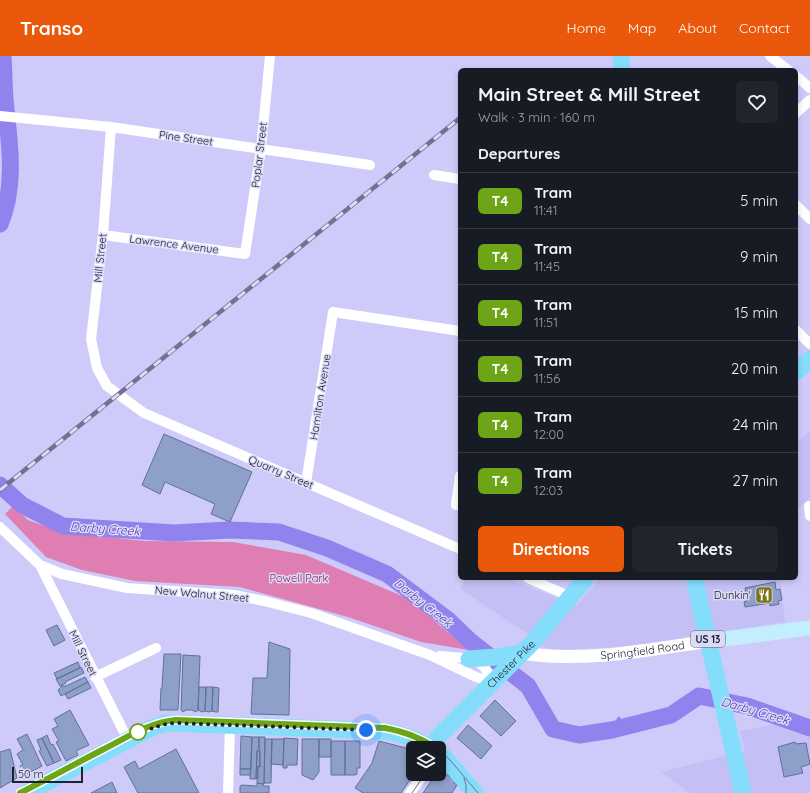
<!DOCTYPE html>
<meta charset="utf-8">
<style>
body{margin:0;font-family:Quicksand,sans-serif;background:#20242c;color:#f1f3f6;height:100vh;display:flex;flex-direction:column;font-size:15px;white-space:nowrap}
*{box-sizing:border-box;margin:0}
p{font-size:13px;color:#9ea1a6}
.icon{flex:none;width:22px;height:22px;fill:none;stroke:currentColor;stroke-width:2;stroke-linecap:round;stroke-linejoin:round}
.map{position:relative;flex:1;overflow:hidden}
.panel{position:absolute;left:458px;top:12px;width:340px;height:512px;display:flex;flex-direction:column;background:#171b24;border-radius:6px;box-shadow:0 2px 6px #0003}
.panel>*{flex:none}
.badge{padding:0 8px;border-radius:6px;font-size:14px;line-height:26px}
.fabs{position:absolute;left:406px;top:685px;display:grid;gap:8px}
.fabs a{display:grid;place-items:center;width:40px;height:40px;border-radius:6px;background:#171b24;box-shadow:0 2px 6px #0003;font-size:20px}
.scale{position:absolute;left:12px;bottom:10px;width:71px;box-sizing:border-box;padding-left:4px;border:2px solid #212031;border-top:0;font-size:11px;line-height:14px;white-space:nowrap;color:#212031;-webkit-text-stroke:3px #dcdbf7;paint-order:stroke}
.you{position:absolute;width:20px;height:20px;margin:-10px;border:3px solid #fff;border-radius:50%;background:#1a73e8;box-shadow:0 0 0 6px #1a73e833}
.map>.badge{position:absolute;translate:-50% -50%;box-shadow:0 0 0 2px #fff}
h2{padding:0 20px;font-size:15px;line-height:36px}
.round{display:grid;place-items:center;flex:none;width:42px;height:42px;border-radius:6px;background:#20242c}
.headline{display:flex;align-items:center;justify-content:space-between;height:68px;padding:0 20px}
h1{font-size:19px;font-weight:700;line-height:30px}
.primary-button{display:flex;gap:8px;margin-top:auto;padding:8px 20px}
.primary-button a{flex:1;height:46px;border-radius:6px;background:#ea580c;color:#fff;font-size:16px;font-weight:700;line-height:46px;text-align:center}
.primary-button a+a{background:#20242c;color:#f1f3f6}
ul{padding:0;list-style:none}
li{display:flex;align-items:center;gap:12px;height:56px;padding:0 20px;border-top:1px solid #363941}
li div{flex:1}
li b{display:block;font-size:15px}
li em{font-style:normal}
li .badge{min-width:44px;font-weight:700;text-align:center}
header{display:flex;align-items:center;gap:24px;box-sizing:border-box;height:56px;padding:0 20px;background:#ea580c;color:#fff}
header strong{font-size:19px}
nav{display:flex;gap:22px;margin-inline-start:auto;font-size:14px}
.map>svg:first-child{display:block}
.built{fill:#c4c0f6}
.green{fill:#df7eb2}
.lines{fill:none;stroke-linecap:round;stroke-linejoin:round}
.stream{stroke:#9183ee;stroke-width:3}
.river{stroke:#9183ee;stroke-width:17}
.building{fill:#8e9fc9;stroke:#617098}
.minor{stroke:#fff;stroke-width:10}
.tertiary{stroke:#fff;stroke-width:13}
.secondary{stroke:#c2eefe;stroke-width:15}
.primary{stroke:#85ddfc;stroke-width:17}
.tram{stroke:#737190;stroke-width:1}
.rail-casing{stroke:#737190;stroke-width:4.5}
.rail{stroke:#dcdbf7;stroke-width:3;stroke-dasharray:9;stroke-linecap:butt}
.line-casing{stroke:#fff;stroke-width:9}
.line{stroke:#6ea516;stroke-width:6}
.walk{stroke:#212031;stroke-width:4;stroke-dasharray:0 7.2}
.stop-dot{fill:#fff;stroke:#6ea516;stroke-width:2}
.labels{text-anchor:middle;stroke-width:3;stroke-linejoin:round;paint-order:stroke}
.shield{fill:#dcdbf7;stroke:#59586c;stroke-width:1}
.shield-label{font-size:10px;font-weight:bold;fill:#212031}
.street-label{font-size:11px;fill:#212031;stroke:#dcdbf7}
.park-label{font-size:11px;fill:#85215e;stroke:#dcdbf7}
.poi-label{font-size:11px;fill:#212031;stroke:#dcdbf7;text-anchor:end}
.water-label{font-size:12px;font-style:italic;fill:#5436b2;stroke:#dcdbf7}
</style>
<header>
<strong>Transo</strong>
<nav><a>Home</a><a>Map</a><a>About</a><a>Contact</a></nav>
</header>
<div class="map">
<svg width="810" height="737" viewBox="0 0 810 737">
<rect width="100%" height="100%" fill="#cecbfa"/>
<path class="built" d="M810,375v67l-14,13v-67z
M467,522h40l69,28 24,-28h180l5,44 -164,25 -72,3 -14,-11 -75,-50z
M776,668l34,10v59h-121l-28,-21 84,-21 -5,-20z"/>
<path class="green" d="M13,450l15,14 33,12 83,9 89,1 73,13 103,44 60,51 -48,-8 -73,-25 -108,-30 -105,-6 -53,-11 -36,-13 -41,-43z"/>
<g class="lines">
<path class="stream" d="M612,674l7,-12"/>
<path class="river" d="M0,168c17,-39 9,-84 5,-125 -1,-14 -1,-29 -2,-43
M0,429l22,20 41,21 111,7 55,-3 50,2 48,16 60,26 60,45 23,22 58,45 25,43 26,6 33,-5 59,-15 28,-19 48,10 63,22"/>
</g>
<path class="building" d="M164,378l88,38 -22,50 -19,-8 4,-10 -50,-22 -5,12 -18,-9z
M775,526l1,8 4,-1 2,11 -4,1 1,3 -9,2v-3l-25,4 -1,-5 3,-1 -2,-13z
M57,569l8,15 -11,6 -8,-16z
M269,586l21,7 -1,66 -38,-1 2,-36h14z
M164,598h17l-3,56h-18l1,-22h1z
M183,599l17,1 -2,54 -2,2 -4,-2h-6l-3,2 -2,-2z
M78,606l2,6 -23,11 -3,-6z
M81,611l3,6 -19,9 1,1 -6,3 -4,-7z
M85,621l3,5 -27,14 -3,-6 4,-4h4z
M88,626l3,6 -23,11 -3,-5z
M199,631h7l-1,24 -3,1 -4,-2z
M206,631h7l-1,24 -3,1 -4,-1z
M213,631l6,1 -1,24h-2l-4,-1z
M495,644l21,21 -15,15 -21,-20z
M70,654l19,35 -13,6 2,4 -12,6 -10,-19 3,-1 -7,-12 6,-3 -4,-7z
M468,669l24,21 -11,13 -24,-21z
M27,678l15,32 -17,9 -5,-9 3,-1 -6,-11 6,-4 -6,-11z
M47,679l4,10 2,-1 8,16 -7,3 -12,-25z
M241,680l11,1 -1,32h-11z
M252,681h7l-1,14h-1l-1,28h-6z
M259,681h6l-1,47 -7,-1 1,-17 2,1z
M42,682l12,25 -7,3 -8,-15 2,-1 -4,-10z
M284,682l14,1 -1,26h-10v3h-4z
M265,683h7l-1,44h-7z
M272,683h12l-1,26 -12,-1z
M302,683h17v33l-6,8 -11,-5z
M319,683h12v18h-12z
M331,685h14v34h-14z
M345,685h15v27h-3v6l-2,1h-10z
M379,685l27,7 7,5 1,21 -13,19h-38l-8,-5 17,-25z
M795,686l1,2 10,-1 4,21 -9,3 2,6 -19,4 -6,-30z
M10,693l7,29 -17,10v-36z
M176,693l23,44h-61l-14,-26 11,-6 4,8z
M257,695h3v16l-2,-1v13h-2z
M240,713h11l-1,6h-10z
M442,715l14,10 -2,2 3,2 -5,8h-29l13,-19h3v-2l1,1z
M112,726l5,11h-26z
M257,727l6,1v2h6v7h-29v-7l2,-1 15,1z"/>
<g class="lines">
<path class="minor" d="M770,0l18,14
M796,20l14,12
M796,57l14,-13
M0,60l111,11 259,38
M111,71l-8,108 -12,104 6,29 10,18 37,27 316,136
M434,119l26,4
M796,149l14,14
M103,179l142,19 16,-105 9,-93
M796,274l14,14
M306,427l27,-171 127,19
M456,449l4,-29
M809,450l1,10
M0,471l40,38 22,9 65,14 107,7 30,6 47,12 119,42 46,22 16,5
M40,509l88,175
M528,522l43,19
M440,600c13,1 35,0 45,12 3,4 5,9 7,14
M95,621l61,-29
M228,737l2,-68
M410,737l14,-19"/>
<path class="tertiary" id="s1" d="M521,597c61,10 127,-3 188,-12"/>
<path class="secondary" d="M709,585l101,-13"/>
<g class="primary">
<path d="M621,0l1,14"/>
<path d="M796,316l14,-13"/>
<path d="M695,522l2,14 46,201"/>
<path d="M469,603l27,-2 25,-4"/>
<path id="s2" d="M434,692l3,-10 95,-95 54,-65"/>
<path d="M439,698l6,4 30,35"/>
<path d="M26,737l102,-53 26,-13 12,-4 219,8c17,3 31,7 46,17"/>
</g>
<path class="tram" d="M439,694l11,10 28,33
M464,722l2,7v8
M20,737c27,-14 53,-28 80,-42 24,-12 49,-29 76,-31l209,8c20,4 34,9 51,20
M412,737l13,-19"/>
<defs>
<path id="rail" d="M0,434l460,-372"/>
</defs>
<use href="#rail" class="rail-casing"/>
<use href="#rail" class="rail"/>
</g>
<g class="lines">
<defs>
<path id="line" d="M20,737c28,-14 55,-29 82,-43 24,-12 48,-28 74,-30l209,8c20,4 34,9 51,20"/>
</defs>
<use href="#line" class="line-casing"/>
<use href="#line" class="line"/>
<path class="walk" d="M138,676l3,1c12,-5 22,-10 35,-10l190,7"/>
</g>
<defs>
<symbol id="restaurant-square" viewBox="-11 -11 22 22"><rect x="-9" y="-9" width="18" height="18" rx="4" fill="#78751a" stroke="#dcdbf7"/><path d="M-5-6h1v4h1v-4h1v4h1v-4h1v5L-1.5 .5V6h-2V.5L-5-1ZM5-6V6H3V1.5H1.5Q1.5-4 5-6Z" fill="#fff"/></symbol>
</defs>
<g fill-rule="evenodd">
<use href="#restaurant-square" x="754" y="529" width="20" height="20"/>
</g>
<circle class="stop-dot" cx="138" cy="676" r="8"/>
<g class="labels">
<rect class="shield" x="691" y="575" width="34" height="16" rx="3"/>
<g class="shield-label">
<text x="708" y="587">US 13</text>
</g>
<g class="street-label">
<text transform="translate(186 82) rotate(8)" y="4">Pine Street</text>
<text transform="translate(259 99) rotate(-83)" y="4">Poplar Street</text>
<text transform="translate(174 188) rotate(7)" y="4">Lawrence Avenue</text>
<text transform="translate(100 202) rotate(-84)" y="4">Mill Street</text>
<text transform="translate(320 341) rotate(-81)" y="4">Hamilton Avenue</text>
<text transform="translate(281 416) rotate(23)" y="4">Quarry Street</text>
<text transform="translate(202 538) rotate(5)" y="4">New Walnut Street</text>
<text dy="4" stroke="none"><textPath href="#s1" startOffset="122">Springfield Road</textPath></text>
<text transform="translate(83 597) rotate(64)" y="4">Mill Street</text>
<text dy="4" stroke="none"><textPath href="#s2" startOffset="115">Chester Pike</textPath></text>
</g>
<g class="park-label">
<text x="299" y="526">Powell Park</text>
</g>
<g class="poi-label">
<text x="751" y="543">Dunkin'</text>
</g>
<g class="water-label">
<text transform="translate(105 473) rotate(4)" y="4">Darby Creek</text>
<text transform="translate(423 547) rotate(38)" y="4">Darby Creek</text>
<text transform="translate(755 655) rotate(16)" y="4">Darby Creek</text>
</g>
</g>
</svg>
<div class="fabs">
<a><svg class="icon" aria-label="layers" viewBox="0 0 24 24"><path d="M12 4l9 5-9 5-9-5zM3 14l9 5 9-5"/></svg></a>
</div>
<div class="scale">50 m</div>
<div class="you" style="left:366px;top:674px"></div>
<section class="panel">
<div class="headline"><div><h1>Main Street &amp; Mill Street</h1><p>Walk · 3 min · 160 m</p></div><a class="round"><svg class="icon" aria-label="heart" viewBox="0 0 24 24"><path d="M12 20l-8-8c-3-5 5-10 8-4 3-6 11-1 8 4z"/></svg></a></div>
<h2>Departures</h2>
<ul>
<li><span class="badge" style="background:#6ea516;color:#fff">T4</span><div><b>Tram</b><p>11:41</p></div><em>5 min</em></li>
<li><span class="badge" style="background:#6ea516;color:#fff">T4</span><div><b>Tram</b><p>11:45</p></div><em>9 min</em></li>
<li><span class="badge" style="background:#6ea516;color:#fff">T4</span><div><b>Tram</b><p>11:51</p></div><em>15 min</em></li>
<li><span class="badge" style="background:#6ea516;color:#fff">T4</span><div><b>Tram</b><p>11:56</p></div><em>20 min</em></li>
<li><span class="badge" style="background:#6ea516;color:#fff">T4</span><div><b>Tram</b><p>12:00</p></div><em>24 min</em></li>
<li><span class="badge" style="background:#6ea516;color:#fff">T4</span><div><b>Tram</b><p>12:03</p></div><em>27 min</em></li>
</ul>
<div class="primary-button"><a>Directions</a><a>Tickets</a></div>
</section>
</div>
